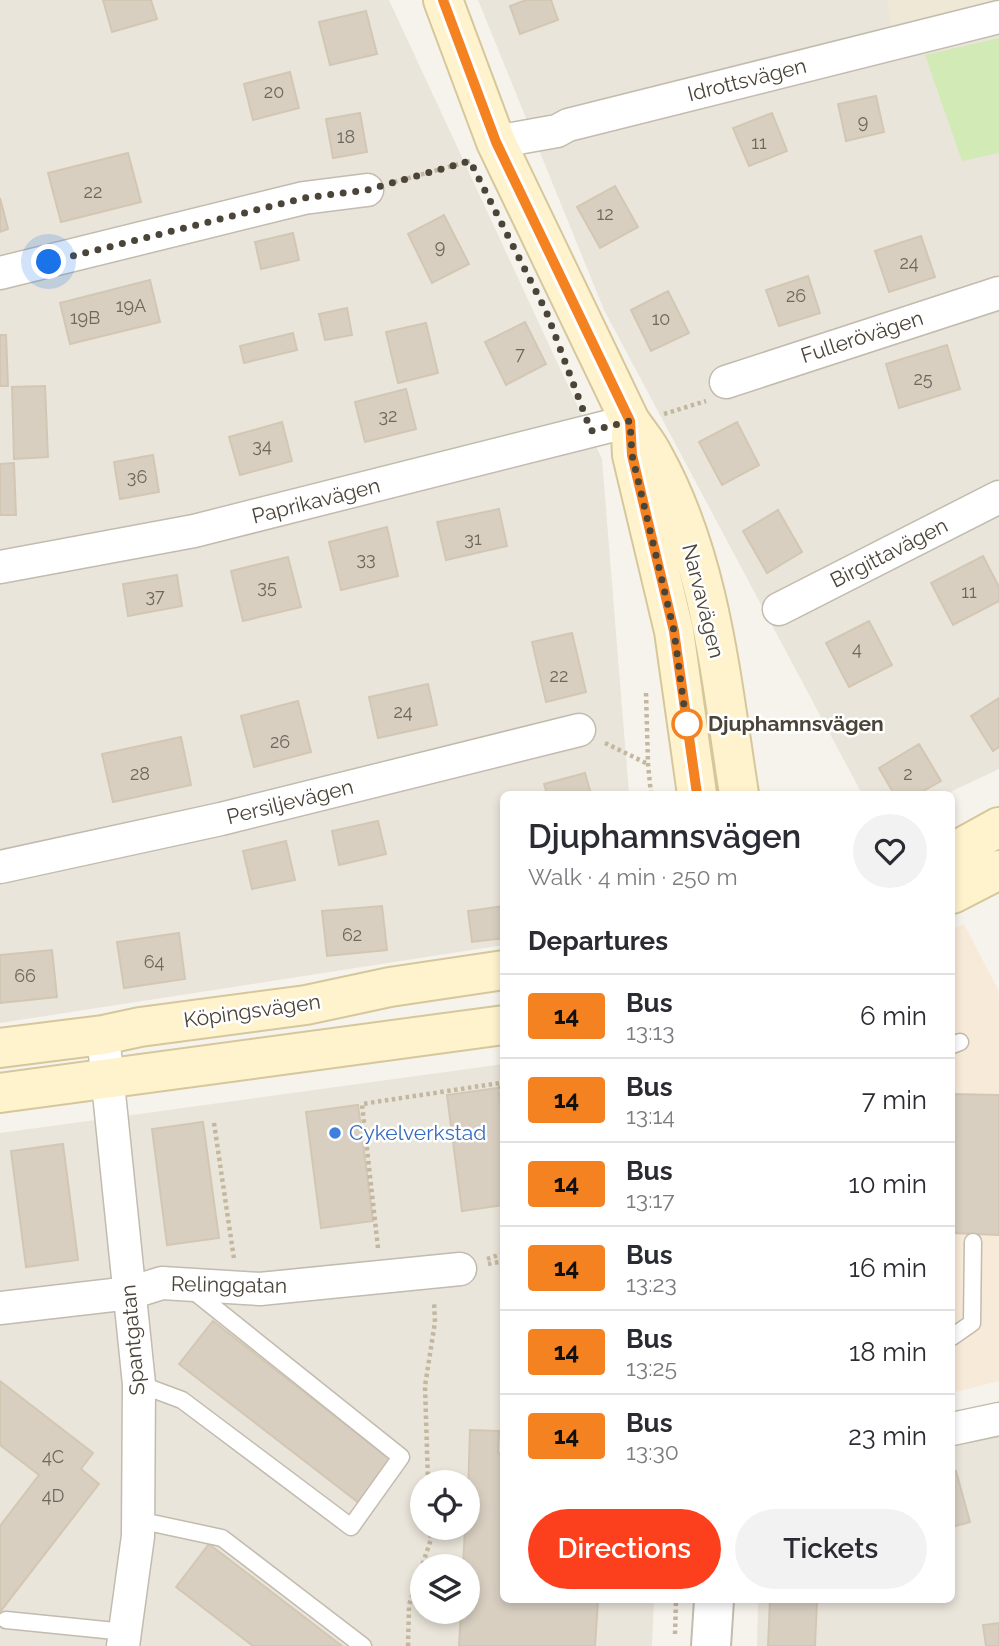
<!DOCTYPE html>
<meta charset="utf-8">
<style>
body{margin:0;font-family:Raleway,sans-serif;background:#f2f2f3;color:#2b2b33;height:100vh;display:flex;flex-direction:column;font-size:26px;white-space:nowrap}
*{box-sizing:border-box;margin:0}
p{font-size:23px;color:#7c7c81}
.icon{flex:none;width:38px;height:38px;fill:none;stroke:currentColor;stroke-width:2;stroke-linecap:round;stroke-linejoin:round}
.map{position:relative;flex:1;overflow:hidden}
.panel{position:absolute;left:500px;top:791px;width:455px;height:812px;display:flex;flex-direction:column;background:#fff;border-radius:10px;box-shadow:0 4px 10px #0003}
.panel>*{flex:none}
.badge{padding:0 14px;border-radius:5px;font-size:24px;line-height:46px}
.fabs{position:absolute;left:410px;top:1470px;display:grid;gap:14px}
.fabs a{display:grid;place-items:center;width:70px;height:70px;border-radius:50%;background:#fff;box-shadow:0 4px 10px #0003;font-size:35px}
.you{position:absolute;width:35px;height:35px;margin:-18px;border:5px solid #fff;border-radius:50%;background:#1a73e8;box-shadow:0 0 0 10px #1a73e833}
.map>.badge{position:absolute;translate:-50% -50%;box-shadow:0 0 0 4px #fff}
h2{padding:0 28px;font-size:26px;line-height:63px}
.round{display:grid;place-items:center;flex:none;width:74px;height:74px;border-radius:37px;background:#f2f2f3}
.summary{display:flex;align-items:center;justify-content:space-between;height:119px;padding:0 28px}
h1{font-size:33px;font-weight:600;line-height:52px}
.action{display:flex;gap:14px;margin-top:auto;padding:14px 28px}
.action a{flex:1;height:80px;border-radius:42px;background:#fc3f1d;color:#fff;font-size:28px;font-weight:600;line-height:80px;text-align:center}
.action a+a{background:#f2f2f3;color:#2b2b33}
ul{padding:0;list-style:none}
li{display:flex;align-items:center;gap:21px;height:84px;padding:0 28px;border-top:2px solid #e1e1e2}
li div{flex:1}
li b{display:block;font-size:26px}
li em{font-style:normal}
li .badge{min-width:77px;font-weight:700;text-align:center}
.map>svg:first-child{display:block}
.residential{fill:#eae5da;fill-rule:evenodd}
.commercial{fill:#f7ead8}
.education{fill:#efe8d6}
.green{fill:#d2eab5}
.building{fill:#d8cfc1;stroke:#d3c7b4;stroke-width:2}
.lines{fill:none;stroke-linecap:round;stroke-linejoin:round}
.service-casing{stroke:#c2bbae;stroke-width:19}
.minor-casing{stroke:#c2bbae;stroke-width:35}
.tertiary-casing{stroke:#c2bbae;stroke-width:42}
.secondary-casing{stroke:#d6c79b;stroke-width:42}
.path{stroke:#c4b79f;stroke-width:4.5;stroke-dasharray:3.5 3.5;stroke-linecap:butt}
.service{stroke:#fff;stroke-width:16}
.minor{stroke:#fff;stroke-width:32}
.tertiary{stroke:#fff;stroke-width:38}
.secondary{stroke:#fff3cd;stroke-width:38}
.line-casing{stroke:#fff;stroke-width:16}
.line{stroke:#f58220;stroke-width:10}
.walk{stroke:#4b4439;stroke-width:7;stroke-dasharray:0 12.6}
.stop-dot{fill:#fff;stroke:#f58220;stroke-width:3.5}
.shop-dot{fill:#3f7fe0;stroke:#fff;stroke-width:2.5}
.labels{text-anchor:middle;stroke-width:5;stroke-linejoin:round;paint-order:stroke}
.number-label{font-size:18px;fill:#6e675b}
.street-label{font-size:21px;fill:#4b4439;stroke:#fff}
.stop-label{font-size:21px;font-weight:bold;fill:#4b4439;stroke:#fff;text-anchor:start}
.shop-label{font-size:21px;fill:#366cbe;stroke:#fff;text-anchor:start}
</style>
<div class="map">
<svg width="999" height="1646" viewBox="0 0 999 1646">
<rect width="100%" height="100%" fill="#f6f3ec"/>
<path class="residential" d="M0,0h389l213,459 27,335h-125v151l-504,78z
M478,0h521v769l-53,25h-84l-258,-484z
M504,1064v536h150l-2,46h-652v-513zM422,1482h45v46h-45zM422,1566h45v46h-45z
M999,1409v237h-242l1,-46h194v-179z"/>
<path class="commercial" d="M964,924l34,66 1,10v381l-47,12v-464z"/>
<path class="education" d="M887,0h112v5l-107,26z"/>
<path class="green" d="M999,38v115l-37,8 -37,-106z"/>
<path class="building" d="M103,0h48l6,19 -45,13z
M526,0h25l7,20 -38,14 -10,-28z
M366,11l11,43 -47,11 -11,-43z
M290,72l9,36 -46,12 -9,-36z
M876,96l8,36 -38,9 -8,-37z
M360,113l7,39 -34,6 -7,-39z
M772,113l15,38 -38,15 -16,-38z
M128,153l13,49 -80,20 -13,-49z
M615,186l23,41 -38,21 -23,-41z
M0,198l8,31 -8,3z
M444,215l25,49 -37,19 -24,-49z
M293,233l6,27 -38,9 -6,-27z
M921,236l14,41 -46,15 -14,-41z
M808,276l12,37 -41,13 -13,-36z
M150,280l10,42 -90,22 -10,-41z
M668,291l21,42 -38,18 -20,-41z
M347,308l5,27 -27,5 -6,-26z
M525,322l21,42 -40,21 -21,-43z
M426,323l12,50 -40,10 -12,-51z
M293,333l4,17 -53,13 -4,-17z
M0,335h6l2,51h-8z
M947,345l13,44 -61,19 -13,-44z
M45,386l3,71 -34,2 -2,-72z
M406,389l10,40 -51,13 -10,-40z
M282,422l10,39 -52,14 -11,-38z
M737,422l22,43 -37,20 -23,-43z
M153,455l6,37 -39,7 -6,-37z
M14,463l2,52h-16v-51z
M499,509l8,37 -61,14 -9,-38z
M778,510l24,42 -35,21 -24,-42z
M387,527l11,49 -57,14 -12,-48z
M983,556l16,31v14l-46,24 -22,-42z
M288,557l13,50 -58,14 -12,-50z
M177,575l5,31 -54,10 -5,-32z
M869,621l23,44 -43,22 -23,-44z
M572,633l14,59 -40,10 -14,-60z
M428,684l9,41 -59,13 -9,-41z
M999,698v49l-6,4 -22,-35z
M298,701l13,51 -57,15 -13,-51z
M181,737l10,48 -78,17 -11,-48z
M919,744l22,37 -23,13h-24l-15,-26z
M585,773l6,21h-44l-3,-10z
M378,821l8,33 -47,11 -7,-34z
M286,841l9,39 -43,9 -9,-38z
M382,906l5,44 -60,6 -5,-45z
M504,906v32l-32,4 -4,-31z
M179,933l6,46 -61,9 -7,-46z
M52,950l5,47 -57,6v-48z
M498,1088l6,41v76l-42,6 -15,-116z
M952,1094l47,1v140l-47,-2z
M358,1105l15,116 -52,7 -15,-116z
M203,1122l16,116 -52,7 -15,-116z
M63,1144l15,116 -52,7 -15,-116z
M213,1321l179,140 -33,42 -180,-139z
M0,1381l93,72 -12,16 18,15 -99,128v-86l39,-51 -39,-30z
M470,1430l29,1 -1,22 6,1v146h94l-3,46h-136l2,-34h6v-46h-4l2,-38h2z
M956,1471l14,51 -18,5v-55z
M209,1544l133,102h-89l-77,-59z
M770,1600h47l-2,46h-47z
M999,1623v23h-13l-3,-21z"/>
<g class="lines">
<defs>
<path id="service" d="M952,1045l8,-3
M952,1337l20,-14 1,-81
M139,1384l43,16 169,127 50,-70 -210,-168
M138,1520l84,18 141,108
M6,1620l119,12"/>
<path id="minor" d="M496,142l61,-11 11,-6 431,-108
M0,273l304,-75 63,-8
M726,382l273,-89
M0,567l194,-36 436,-110
M779,609l220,-112
M0,867l221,-48 358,-89
M103,1035l36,349 -1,152 -15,110
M0,1308l130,-15 32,-10 98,6 200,-20
M952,1429l47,-10"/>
<path id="tertiary" d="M711,1646l3,-46"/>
<path id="secondary" d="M443,0l53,142 134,279c8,12 18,23 24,36 57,103 67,223 85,337
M631,434l1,21 42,176 23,163
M952,853l47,-26
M952,894l47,-24
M0,1048l103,-13 37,-8 166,-22 84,-18 114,-17
M0,1093l504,-68"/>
</defs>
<use href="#service" class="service-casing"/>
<use href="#minor" class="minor-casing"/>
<use href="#tertiary" class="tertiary-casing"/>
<use href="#secondary" class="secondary-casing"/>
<path class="path" d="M394,182l76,-21
M664,414l42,-13
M646,693l2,71 3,30
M605,743l43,21
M214,1123l20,136
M378,1248l-16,-144 138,-21 4,23
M487,1259l17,-6
M488,1264l16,-3
M428,1482l-3,-96 10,-64 -1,-20
M675,1634l1,-34
M408,1646l1,-41 22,-66 -1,-11"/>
<use href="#service" class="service"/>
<use href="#minor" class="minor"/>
<use href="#tertiary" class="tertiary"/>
<use href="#secondary" class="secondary"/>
</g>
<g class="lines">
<defs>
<path id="line" d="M443,0l53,142 134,279 2,34 42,176 23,163"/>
</defs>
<use href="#line" class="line-casing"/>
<use href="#line" class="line"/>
<path class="walk" d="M49,262l255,-64 63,-8 103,-29 76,150 45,120 39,-10 2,34 42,176 13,97v-4"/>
</g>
<circle class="stop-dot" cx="687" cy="724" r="14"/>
<circle class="shop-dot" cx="335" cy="1133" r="7"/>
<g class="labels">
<g class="number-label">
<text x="274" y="98">20</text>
<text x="863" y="128">9</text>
<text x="346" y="143">18</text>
<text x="759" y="149">11</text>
<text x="93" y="198">22</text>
<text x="605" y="220">12</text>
<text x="440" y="253">9</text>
<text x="909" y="269">24</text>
<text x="796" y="302">26</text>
<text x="131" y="312">19A</text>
<text x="85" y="324">19B</text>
<text x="661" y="325">10</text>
<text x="520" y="360">7</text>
<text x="923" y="385">25</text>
<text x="388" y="422">32</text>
<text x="262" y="452">34</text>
<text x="137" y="483">36</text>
<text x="473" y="545">31</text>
<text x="366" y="565">33</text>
<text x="267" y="593">35</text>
<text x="969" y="598">11</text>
<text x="155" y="602">37</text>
<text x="857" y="655">4</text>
<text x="559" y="682">22</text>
<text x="403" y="718">24</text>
<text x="280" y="748">26</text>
<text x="140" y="780">28</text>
<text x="908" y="780">2</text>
<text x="352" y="941">62</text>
<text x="154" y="968">64</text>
<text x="25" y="982">66</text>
<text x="53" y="1463">4C</text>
<text x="53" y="1502">4D</text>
</g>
<g class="street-label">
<text transform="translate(747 80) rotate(-14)" y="7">Idrottsvägen</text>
<text transform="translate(862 337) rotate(-18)" y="7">Fullerövägen</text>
<text transform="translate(316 501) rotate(-14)" y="7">Paprikavägen</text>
<text transform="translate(889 553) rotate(-27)" y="7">Birgittavägen</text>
<text transform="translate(703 601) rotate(76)" y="7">Narvavägen</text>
<text transform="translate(290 802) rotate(-14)" y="7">Persiljevägen</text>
<text transform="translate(252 1011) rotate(-8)" y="7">Köpingsvägen</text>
<text transform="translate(229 1285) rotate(1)" y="7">Relinggatan</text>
<text transform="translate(133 1340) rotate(-95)" y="7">Spantgatan</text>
</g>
<g class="stop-label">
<text x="708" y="731">Djuphamnsvägen</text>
</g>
<g class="shop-label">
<text x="349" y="1140">Cykelverkstad</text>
</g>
</g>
</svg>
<div class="fabs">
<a><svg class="icon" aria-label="locate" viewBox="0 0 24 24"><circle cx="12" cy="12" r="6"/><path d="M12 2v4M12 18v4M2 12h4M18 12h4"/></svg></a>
<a><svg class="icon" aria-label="layers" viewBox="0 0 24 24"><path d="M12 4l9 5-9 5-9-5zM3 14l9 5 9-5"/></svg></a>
</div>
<div class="you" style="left:49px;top:262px"></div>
<section class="panel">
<div class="summary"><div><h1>Djuphamnsvägen</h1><p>Walk · 4 min · 250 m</p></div><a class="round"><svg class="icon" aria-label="heart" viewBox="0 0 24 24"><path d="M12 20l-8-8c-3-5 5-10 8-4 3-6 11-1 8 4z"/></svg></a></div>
<h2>Departures</h2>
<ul>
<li><span class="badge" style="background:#f58220;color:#111">14</span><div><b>Bus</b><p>13:13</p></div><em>6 min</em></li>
<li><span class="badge" style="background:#f58220;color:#111">14</span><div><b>Bus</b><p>13:14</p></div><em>7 min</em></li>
<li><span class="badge" style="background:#f58220;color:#111">14</span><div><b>Bus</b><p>13:17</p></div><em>10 min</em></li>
<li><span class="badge" style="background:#f58220;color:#111">14</span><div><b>Bus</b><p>13:23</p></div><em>16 min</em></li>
<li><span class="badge" style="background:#f58220;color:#111">14</span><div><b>Bus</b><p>13:25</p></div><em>18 min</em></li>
<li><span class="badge" style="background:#f58220;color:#111">14</span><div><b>Bus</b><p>13:30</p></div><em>23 min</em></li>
</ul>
<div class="action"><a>Directions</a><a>Tickets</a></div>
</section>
</div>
